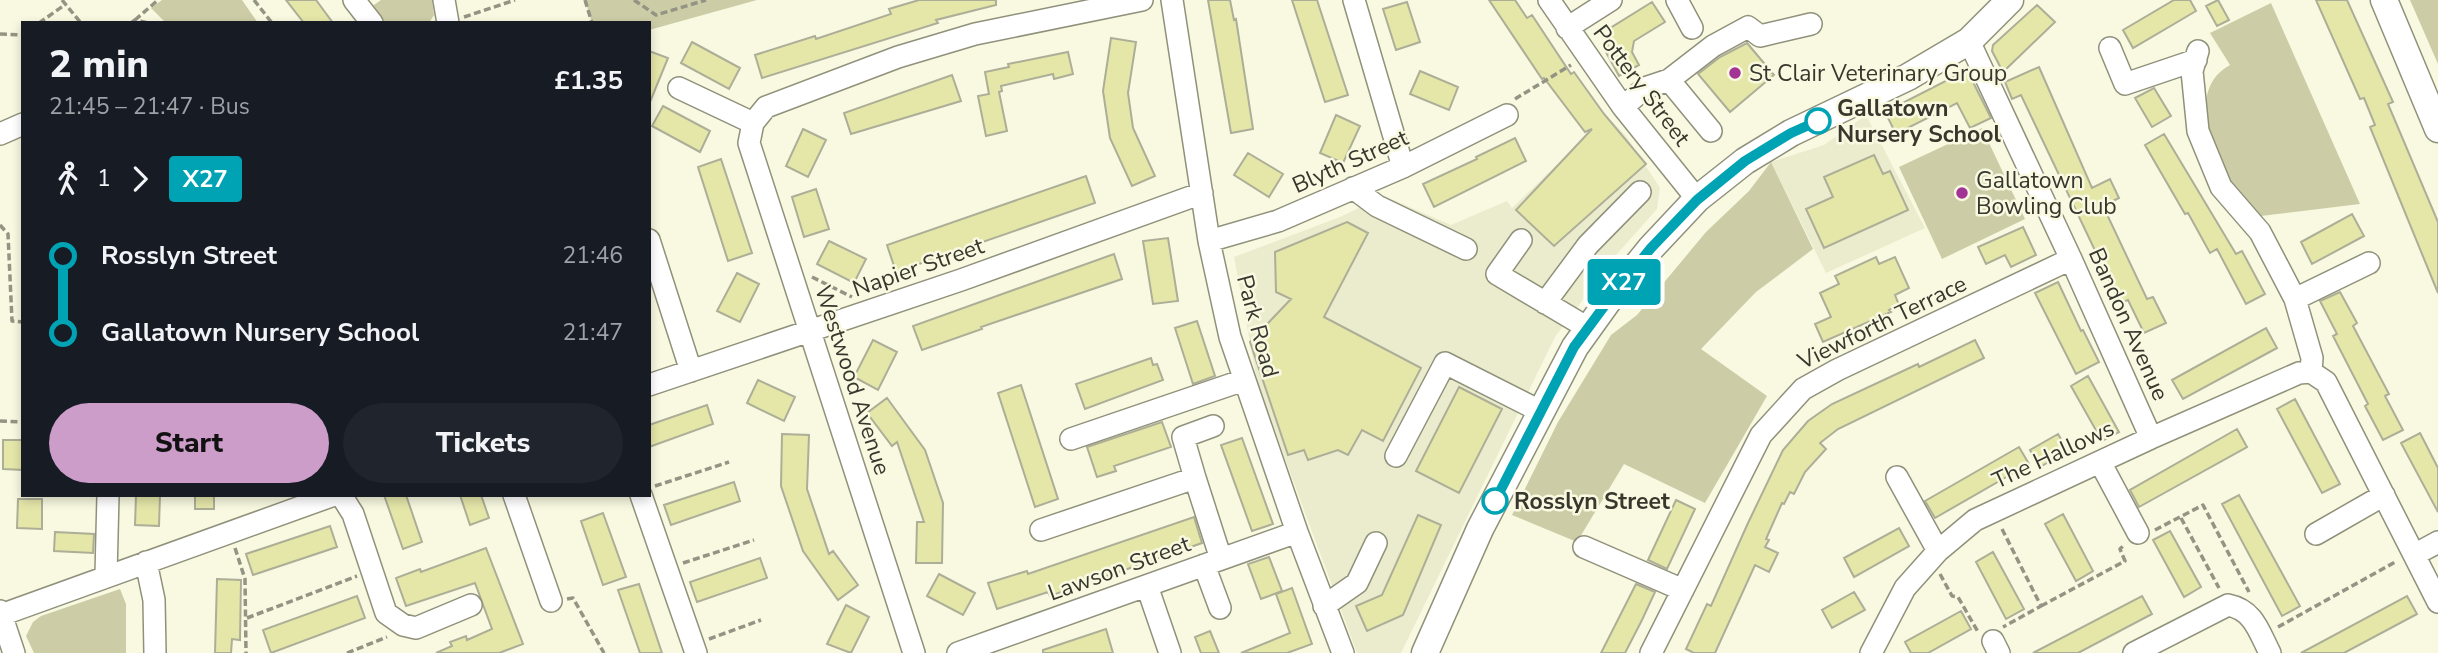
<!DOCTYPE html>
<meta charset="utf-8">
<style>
body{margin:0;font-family:"Nunito Sans",sans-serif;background:#20242c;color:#f1f3f6;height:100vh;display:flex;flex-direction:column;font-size:26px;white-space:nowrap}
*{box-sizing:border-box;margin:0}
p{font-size:23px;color:#9ea1a6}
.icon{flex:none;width:38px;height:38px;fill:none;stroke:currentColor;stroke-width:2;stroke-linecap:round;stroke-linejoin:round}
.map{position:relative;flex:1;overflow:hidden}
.drawer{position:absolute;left:21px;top:21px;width:630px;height:476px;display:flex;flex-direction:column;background:#171b24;border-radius:0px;box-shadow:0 4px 10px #0003}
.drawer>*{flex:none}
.badge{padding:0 14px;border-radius:5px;font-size:24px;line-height:46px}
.map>.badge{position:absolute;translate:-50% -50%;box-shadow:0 0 0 4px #fff}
.legs{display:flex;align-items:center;gap:10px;height:77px;padding:0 28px;font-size:23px}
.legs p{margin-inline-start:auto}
.summary{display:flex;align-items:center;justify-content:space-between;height:119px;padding:0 28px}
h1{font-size:38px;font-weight:800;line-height:52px}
.cta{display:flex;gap:14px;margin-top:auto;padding:14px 28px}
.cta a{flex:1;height:80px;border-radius:42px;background:#cd9dca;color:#111;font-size:28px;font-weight:800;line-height:80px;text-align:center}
.cta a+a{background:#20242c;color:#f1f3f6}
ul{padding:0 28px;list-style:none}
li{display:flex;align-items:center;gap:24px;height:77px;font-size:26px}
li i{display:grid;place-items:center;width:10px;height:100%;margin:0 9px;background:currentColor}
li i::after{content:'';width:18px;height:18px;margin:-9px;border:5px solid;border-radius:50%;background:#171b24}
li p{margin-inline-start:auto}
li:first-child i{background:linear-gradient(#0000 50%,currentColor 0)}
li:last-child i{background:linear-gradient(currentColor 50%,#0000 0)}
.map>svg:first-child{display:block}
.built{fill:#ebeccd}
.green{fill:#cccda6}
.building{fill:#e5e7a9;stroke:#adae97;stroke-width:2}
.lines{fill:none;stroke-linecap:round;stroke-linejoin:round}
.minor-casing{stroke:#90917b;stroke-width:24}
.major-casing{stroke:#90917b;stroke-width:29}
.path{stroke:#949484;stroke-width:3.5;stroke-dasharray:7 3.5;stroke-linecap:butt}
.minor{stroke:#fff;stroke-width:21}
.major{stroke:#fff;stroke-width:26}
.line-1-casing{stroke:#fff;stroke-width:16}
.line-1{stroke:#00a3b4;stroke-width:10}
.poi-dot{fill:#a13494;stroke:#f8f9e0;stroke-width:2.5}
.stop-1-dot{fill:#fff;stroke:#00a3b4;stroke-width:3.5}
.labels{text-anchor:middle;stroke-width:5;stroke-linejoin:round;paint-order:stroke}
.poi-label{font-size:23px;fill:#37372e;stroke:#f8f9e0;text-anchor:start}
.street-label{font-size:23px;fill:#37372e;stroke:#f8f9e0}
.stop-label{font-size:23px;font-weight:bold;fill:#37372e;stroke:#f8f9e0;text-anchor:start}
</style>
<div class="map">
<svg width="2438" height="653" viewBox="0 0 2438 653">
<rect width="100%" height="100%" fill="#f8f9e0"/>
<path class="built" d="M1866,115l59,113 -99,45 -55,-111 53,-17z
M1607,116l19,20 34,52 -3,21 -40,45 -62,83 -154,316h-44l-99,-267 -24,-129 106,-40 44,-21 67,29 56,-24 5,7z"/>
<path class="green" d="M162,0h80l16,23 -94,-2 -13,-13z
M381,0h51l2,15 -5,8h-48l-13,-14z
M585,0h172l-108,30v-7h-57z
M2410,0h28v64z
M2271,3l89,201 -99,12c-9,-8 -20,-17 -28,-27 -5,-7 -8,-17 -12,-25 -14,-31 -29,-78 9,-99l-20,-32z
M1982,128l43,91 -83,40 -43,-92z
M1771,162l42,87 -57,43 -55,57 66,47 -62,107 -81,-39 -47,78 -65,-27 46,-93 53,-87 26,-20 69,-83 43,-41z
M120,589l6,15v49h-92l-8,-17 7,-14 8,-6z"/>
<path class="building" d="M286,0h30l17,23h-29z
M919,0h77v5l-60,15 2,3 -176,55 -7,-23 60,-19 1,3 75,-25 -2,-5z
M1208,0h22l4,20 2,-1 17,110 -22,4z
M1292,0h25l31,95 -23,7z
M1489,0h26l12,18 5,-3 39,59 3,-2 30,42 42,50 -92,82 -38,-36 76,-81 -7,3 -41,-54 -2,1z
M2174,0h16l6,11 -63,37 -10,-18z
M2218,0l11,20 -12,6 -11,-20z
M2316,0h31l46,102 -5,2 50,118v71l-68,-166 5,-2 -11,-27 -4,1z
M1407,2l13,40 -24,8 -13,-41z
M1652,2l13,20 -31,19 -2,11 7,13 -20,11 -13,-24 6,-25z
M2037,5l18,17 -52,50 -11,-21 1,-6z
M1111,38l25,4 -8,51 5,35 22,48 -23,10 -22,-48 -7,-47z
M692,42l48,26 -11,21 -48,-26z
M1747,43l27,32 -44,37 -32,-38 22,-17z
M649,51l19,7 -18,44h-1z
M1068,52l5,22 -19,5 -1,-5 -52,12 1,5 -3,1 8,39 -21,5 -8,-40 11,-2 -4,-22 24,-5 -1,-3z
M2039,67l53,121 18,-9 9,19 -16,8 44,93 6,-2 13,26 -22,10 -16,-33 -8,3 -99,-208 -9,4 -7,-17z
M1967,70l24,48 -21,10 -13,-25 -61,31 -11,-22z
M1420,71l38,16 -9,23 -39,-16z
M952,75l9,26 -110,33 -7,-21z
M2154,88l17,28 -19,11 -17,-29z
M663,106l47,25 -10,21 -48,-26z
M1336,115l24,11 -17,37 -23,-10z
M803,129l23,11 -18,37 -22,-11z
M2164,134l72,120 6,-3 23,43 -19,10 -29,-55 -7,4 -22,-40 -3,1 -40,-69z
M1515,138l11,23 -92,46 -11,-23 54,-25 -1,-2z
M1248,153l35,21 -14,23 -35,-22z
M1874,155l9,19 7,-3 18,39 -84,38 -18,-39 27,-12 -9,-20z
M721,159l31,94 -24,8 -30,-94z
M1086,176l9,27 -199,69 -9,-27z
M816,189l13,40 -25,8 -12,-40z
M2352,214l12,22 -52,28 -11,-22z
M1347,222l21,11 -44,84 97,51 -38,73 -21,-11 -14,25 -10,-5 -30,10 -4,-10 -16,5 -38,-113 41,-43 -15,-7 -1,-40z
M2023,227l13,28 -25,12 -6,-12 -19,9 -8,-17z
M1168,238l10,63 -25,3 -10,-63z
M829,241l37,18 -12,24 -37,-19z
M1114,254l8,25 -141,48 1,2 -60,21 -9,-24z
M1876,257l3,7 16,-7 14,31 -14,7 4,10 -10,5 2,2 -68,30 -8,-18 16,-7 -11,-24 19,-9 -4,-8z
M737,273l22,11 -19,38 -23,-11z
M2058,282l23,49 2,-1 16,32 -23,12 -41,-81z
M2340,292l17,31 -4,3 36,68 -4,2 18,34 -20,10 -18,-34 3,-2 -35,-68 4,-2 -17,-33z
M1197,321l18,55 -22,8 -18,-56z
M2266,328l11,20 -94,51 -11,-19z
M873,340l24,12 -19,38 -24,-13z
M1975,340l9,18 -146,71 -18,14 6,6 -21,23 -11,22 -4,-2 -6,12 -2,-1 -16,36 3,1 -4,7 13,6 -9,19 -14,-7 -40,88h-21l-8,-4 21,-45 4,2 37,-83 35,-73 25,-29 24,-17 86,-40 1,3z
M1151,358l2,7 4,-1 6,16 -78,29 -9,-25z
M2088,376l31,56 -17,9 -31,-55z
M758,380l37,17 -11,24 -37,-18z
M1021,385l37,114 -23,8 -37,-114z
M1459,387l43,22 -43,84 -43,-22z
M887,398l38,52 18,53 -1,60h-26l1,-41h7l-27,-80 -5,4 -25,-33z
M2295,399l45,85 -18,9 -45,-84z
M707,405l6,19 -64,23v-22z
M1162,422l9,25 -57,19 2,5 -19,6 -10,-30z
M2237,429l10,18 -108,60 -9,-17z
M2420,433l18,35v44l-37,-69z
M782,434l27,1 -2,54 22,65 4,-3 25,34 -20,15 -35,-49 -22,-65z
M2058,434l10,17 -28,16 -10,-17z
M1242,438l31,86 -21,7 -31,-86z
M3,440h20v30l-20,-1z
M2019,447l10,17 -94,54 -10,-17z
M734,482l6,19 -69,24 -7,-20z
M136,495h24l-1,31 -24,-1z
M195,495h19v14h-19z
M384,495h22l16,47 -19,7z
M460,495h21l8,23 -19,7z
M2239,495l61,111 -18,10 -60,-112z
M18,499h24v30l-25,-1z
M1676,500l19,9 -28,60 -19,-9z
M603,513l23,64 -23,8 -22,-64z
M2063,514l30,57 -17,10 -31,-57z
M1418,515l23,10 -38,90 -36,16 -11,-25 26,-11z
M1194,517l8,26 -152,53 -2,-4 -51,17 -9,-26 39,-12 1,3z
M330,526l7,21 -84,28 -7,-21z
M1899,528l10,18 -55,31 -10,-19z
M2170,531l31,56 -17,10 -31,-57z
M55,532l39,2 -1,19 -39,-2z
M486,548l37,96 -24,9h-63l16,-7 -2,-4 16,-6 1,4 25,-11 -17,-46 -69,23 -10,-28 24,-9 1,3z
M1993,552l31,57 -18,10 -30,-57z
M1269,557l13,34 -21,8 -13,-35z
M760,558l7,20 -70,24 -7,-20z
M939,574l36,19 -12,22 -36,-19z
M217,579l24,1 -1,60 -8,-1 -1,14h-16z
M639,584l23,69h-22l-22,-63z
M1636,584l19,8 -13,28 -17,33h-24z
M1292,588l20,56 -25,9h-46l49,-20 -14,-39z
M1854,592l11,18 -33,18 -10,-18z
M357,596l8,22 -94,35 -8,-23z
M2142,596l10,18 -74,39h-45z
M2407,596l10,18 -73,39h-43z
M846,605l23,12 -18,36 -24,-9z
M1961,611l10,18 -43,24h-17l-6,-11z
M1106,629l7,24h-70v-3z
M1210,631l9,22h-18l-6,-16z"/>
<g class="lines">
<defs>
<path id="minor" d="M354,0l18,23
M444,0l4,23
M1172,0l37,241 21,96 67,195 46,121
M1354,0l49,167
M1549,0l74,107 74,92
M1677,0l15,28
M1567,28l44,-28
M1969,41l102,218 80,179
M2110,48l15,36 71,-24
M2198,51l-6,20 6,60 23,56 39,45 35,67 17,59 -1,14 15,10 112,220
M1669,80l44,-34 35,-19 12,9 51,-12
M679,88l74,35
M1623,107l22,-19 24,-8 42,51
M0,134l23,-10
M1353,188l24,18 89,43
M649,240l42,131
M1521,240l-24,34 91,54
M1209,241l69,-20 125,-54 104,-52
M2295,299l74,-36
M1545,303l43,-58 52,-53
M649,385l312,-105 241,-87
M1071,439l173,-59
M1396,456l49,-93 97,49
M2100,462l38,71
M1897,477l41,74
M1195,478l-12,-41 30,-11
M341,495l12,19 33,99 17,12 13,3 55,-23
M514,495l37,106
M641,495l55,158
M1041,530l154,-52 26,81
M2316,534l68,-39
M1584,547l99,43
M2414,555l24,-13
M146,562l8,38 1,53
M1204,565l16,43
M106,575l2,-80
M1147,586l23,67
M1324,606l33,-23 19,-40
M0,611l14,42
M1,615l333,-120
M1993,641l6,12
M914,653l-165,-510 4,-20 13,-16 132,-50 77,-23 167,-34
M958,653l339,-121
M1651,653l110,-218 42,-46 34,-19 234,-111
M1871,653l34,-65 33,-37 37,-31 176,-82 148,-65 12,-1
M2134,653l94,-48c26,5 31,27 42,48"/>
<path id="major" d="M2384,0l54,129
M1425,653l55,-124 95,-182 33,-46 43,-53 46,-49 48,-38 46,-28 117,-56 61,-36 41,-41"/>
</defs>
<use href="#minor" class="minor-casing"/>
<use href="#major" class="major-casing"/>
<path class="path" d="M62,0l19,23
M254,0l18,23
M585,0l7,23
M634,0l22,15 50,-15
M464,17l51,-17
M135,20l23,-20
M39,23l27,-19
M131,23l4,-3 13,3
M0,34l23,1
M1515,99l56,-34
M0,225l8,9 4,87 11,1
M812,277l40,20
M0,421l23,1
M655,486l74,-24
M2181,518l38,70
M2002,529l39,77 -38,21
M2155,530l48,-25 46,87
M235,548l10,31 1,74
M683,563l71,-23
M1940,574l12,22 6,1 20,35
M567,599l6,-1 31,55
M2041,606l84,-45 -5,-12 4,-4
M247,618l110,-42
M2278,627l119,-66
M709,639l52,-19
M347,653l40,-16"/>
<use href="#minor" class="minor"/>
<use href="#major" class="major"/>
</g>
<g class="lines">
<defs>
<path id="line-1" d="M1495,501l79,-154 34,-46 43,-53 46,-48 48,-39 46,-28 27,-12"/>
</defs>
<use href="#line-1" class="line-1-casing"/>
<use href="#line-1" class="line-1"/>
</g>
<g class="poi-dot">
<circle cx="1735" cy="73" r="7"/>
<circle cx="1962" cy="193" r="7"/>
</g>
<g class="stop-1-dot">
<circle cx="1818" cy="121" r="12"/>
<circle cx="1495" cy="501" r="12"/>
</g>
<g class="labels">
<g class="poi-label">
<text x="1749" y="81">St Clair Veterinary Group</text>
<text x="1976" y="188">Gallatown<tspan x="1976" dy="26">Bowling Club</tspan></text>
</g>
<g class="street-label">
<text transform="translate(1642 85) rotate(53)" y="8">Pottery Street</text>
<text transform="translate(1350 161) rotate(-24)" y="8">Blyth Street</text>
<text transform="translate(918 267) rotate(-19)" y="8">Napier Street</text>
<text transform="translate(1882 322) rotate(-26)" y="8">Viewforth Terrace</text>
<text transform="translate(2129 324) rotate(66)" y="8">Bandon Avenue</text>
<text transform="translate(1258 326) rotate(75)" y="8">Park Road</text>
<text transform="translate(853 380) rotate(72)" y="8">Westwood Avenue</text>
<text transform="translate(2053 454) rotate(-25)" y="8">The Hallows</text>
<text transform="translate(1119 568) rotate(-20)" y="8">Lawson Street</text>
</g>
<g class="stop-label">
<text x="1837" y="116">Gallatown<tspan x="1837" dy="26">Nursery School</tspan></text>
<text x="1514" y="509">Rosslyn Street</text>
</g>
</g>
</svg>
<b class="badge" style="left:1624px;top:282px;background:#00a3b4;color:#fff">X27</b>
<section class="drawer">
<div class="summary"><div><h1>2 min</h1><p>21:45 – 21:47 · Bus</p></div><b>£1.35</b></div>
<div class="legs"><svg class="icon" aria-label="walk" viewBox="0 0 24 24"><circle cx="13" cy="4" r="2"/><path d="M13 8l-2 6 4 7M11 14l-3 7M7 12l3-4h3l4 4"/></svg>1<svg class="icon" aria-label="forward" viewBox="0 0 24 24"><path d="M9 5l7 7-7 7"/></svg><b class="badge" style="background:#00a3b4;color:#fff">X27</b></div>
<ul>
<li><i style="color:#00a3b4"></i><b>Rosslyn Street</b><p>21:46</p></li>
<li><i style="color:#00a3b4"></i><b>Gallatown Nursery School</b><p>21:47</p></li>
</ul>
<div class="cta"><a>Start</a><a>Tickets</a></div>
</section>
</div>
